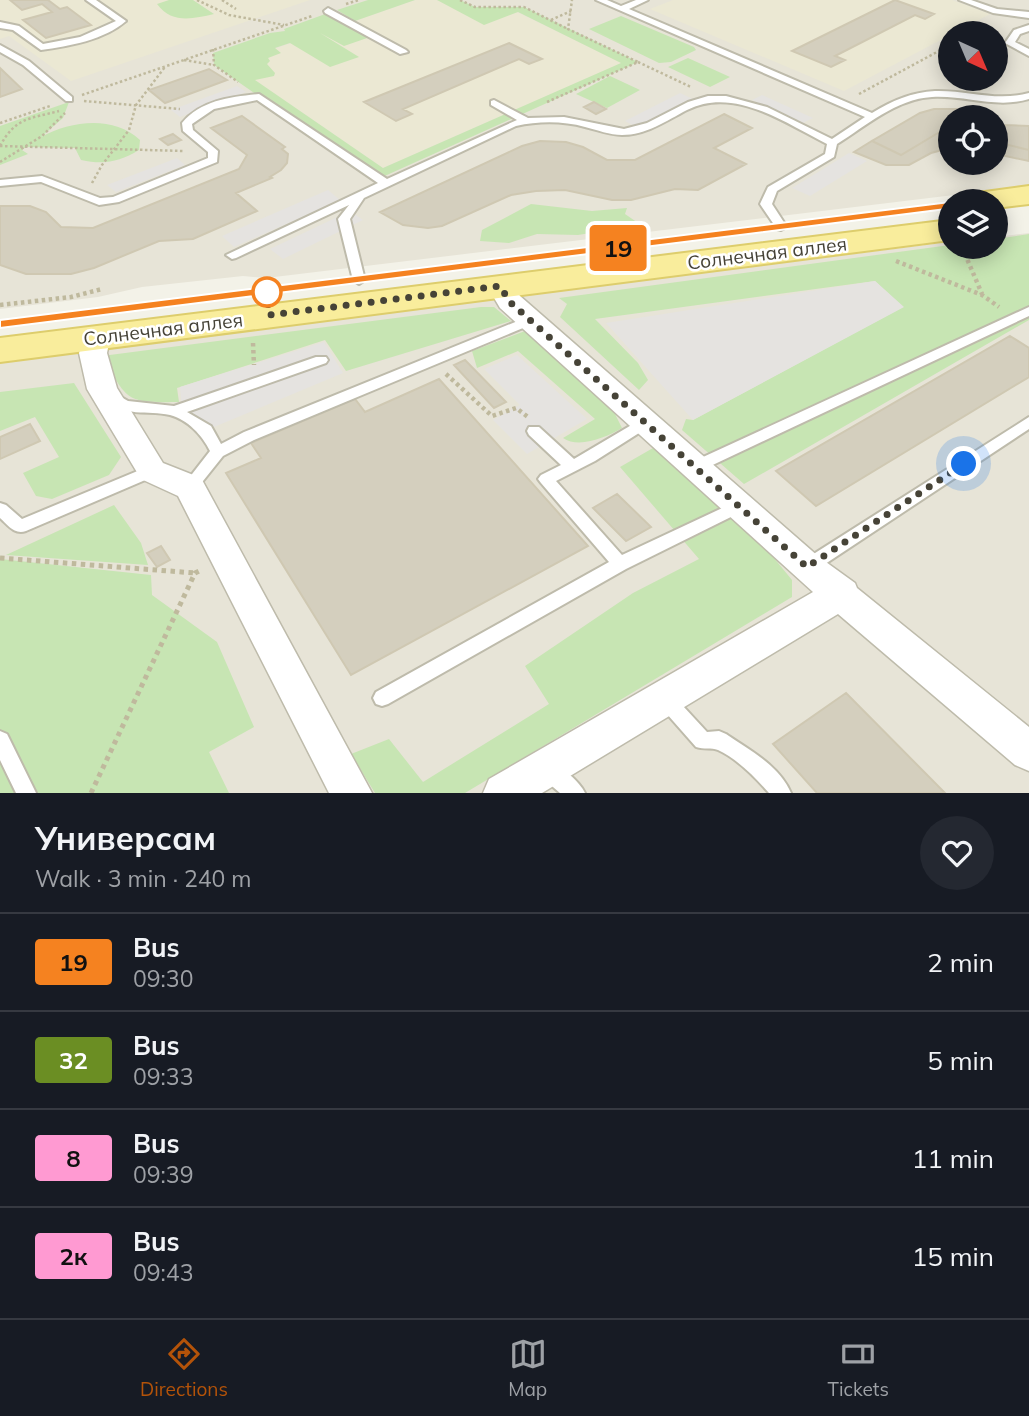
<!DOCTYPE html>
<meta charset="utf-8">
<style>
body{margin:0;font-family:Mulish,sans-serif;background:#242831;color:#f1f3f6;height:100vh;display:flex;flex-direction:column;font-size:26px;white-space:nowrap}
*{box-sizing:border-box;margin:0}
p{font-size:23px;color:#9ea1a6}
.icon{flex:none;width:38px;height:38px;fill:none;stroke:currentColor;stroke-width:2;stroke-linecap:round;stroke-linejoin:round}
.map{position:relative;height:793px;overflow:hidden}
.details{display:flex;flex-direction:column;background:#171b24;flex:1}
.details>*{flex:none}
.badge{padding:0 14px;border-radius:5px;font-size:24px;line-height:46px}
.needle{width:46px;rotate:136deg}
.fabs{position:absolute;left:938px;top:21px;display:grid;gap:14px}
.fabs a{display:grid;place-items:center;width:70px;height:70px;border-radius:50%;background:#171b24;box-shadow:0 4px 18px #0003;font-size:35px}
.you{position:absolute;width:35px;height:35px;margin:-18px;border:5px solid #fff;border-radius:50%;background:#1a73e8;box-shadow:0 0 0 10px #1a73e833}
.map>.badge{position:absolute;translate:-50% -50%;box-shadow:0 0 0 4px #fff}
.round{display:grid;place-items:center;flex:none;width:74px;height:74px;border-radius:37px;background:#242831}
.headline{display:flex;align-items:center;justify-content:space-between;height:119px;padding:0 35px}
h1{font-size:33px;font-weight:700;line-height:52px}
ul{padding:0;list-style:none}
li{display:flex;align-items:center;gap:21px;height:98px;padding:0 35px;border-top:2px solid #363941}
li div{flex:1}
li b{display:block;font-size:26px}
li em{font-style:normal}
li .badge{min-width:77px;font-weight:700;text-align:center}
.dock{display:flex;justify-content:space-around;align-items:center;height:98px;border-top:2px solid #363941;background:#171b24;font-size:19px;color:#9ea1a6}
.dock a{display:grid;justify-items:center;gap:4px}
.dock .active{color:#b45309}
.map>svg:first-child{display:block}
.residential{fill:#e7e4d7;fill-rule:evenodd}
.education{fill:#ebe8d3}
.green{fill:#c7e5b3}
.parking{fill:#e5e3e0}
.building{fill:#d4cfbe;stroke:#cfc8b2;stroke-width:2}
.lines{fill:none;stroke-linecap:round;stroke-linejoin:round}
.lane-casing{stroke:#bebbab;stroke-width:4}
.street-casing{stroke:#bebbab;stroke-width:3}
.primary-casing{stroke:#ddcd6c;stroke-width:4}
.path-far2{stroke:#bfb99d;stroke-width:2.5;stroke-dasharray:2.5 2.5;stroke-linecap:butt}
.path-far1{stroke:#bfb99d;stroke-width:4.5;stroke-dasharray:3.5 3.5;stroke-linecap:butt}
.path{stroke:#bfb99d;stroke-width:5;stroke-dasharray:4.5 4.5;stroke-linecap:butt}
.lane{fill:#fff;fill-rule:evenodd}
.street{fill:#fff;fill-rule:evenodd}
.primary{fill:#f9ed9c;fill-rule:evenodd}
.line{fill:#f58220;stroke:#fff;stroke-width:2}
.walk{stroke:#464337;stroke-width:7;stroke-dasharray:0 12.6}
.stop-dot{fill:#fff;stroke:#f58220;stroke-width:3.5}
.labels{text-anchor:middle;stroke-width:5;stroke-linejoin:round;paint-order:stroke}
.street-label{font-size:19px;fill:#464337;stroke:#fff}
</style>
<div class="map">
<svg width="1029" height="793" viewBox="0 0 1029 793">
<rect width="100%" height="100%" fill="#f3f2e8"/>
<path class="residential" d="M0,0h1029v186l-763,92 -23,-2 -101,11 -44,10 -98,12zM950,33h46v46h-46zM950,117h46v46h-46z
M1029,233v560h-1029v-433l950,-118v5h46v-10z"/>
<path class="education" d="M0,0h310l-239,81 -62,-45 -9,3z
M415,0h22l47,24 33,-12 105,51 -239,105 -152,-104z
M673,0h279l38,14 -146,77 -194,-82z"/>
<path class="green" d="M169,0h24l21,14c-22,5 -42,10 -57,-10z
M368,0h47l-60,21 -18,-11z
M437,0h23l15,7h49l114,55 -260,117 -164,-114 -1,-12 57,-20 15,-2 -1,-2 44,-16 42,24 -26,9 -24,-13 39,24 -29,10 -40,-24 -15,5 6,5 -13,5 2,3 -3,3 8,9 -1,3 -19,4 128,88 238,-105 -103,-51 -34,13z
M621,16l73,31 2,3 -25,12 -12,1 -70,-34z
M688,58l42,19 -20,10 -42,-20z
M610,76l30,14 -33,18 -31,-14z
M69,102l-6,16 -22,19c30,-16 72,-22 99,3l-1,10c-20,12 -35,15 -58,10l-6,-12 -49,-1 -4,3 6,4 -28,11v-39z
M531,204l61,7 35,-3 -2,6 16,11 -63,10 -41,-1 -28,9 -29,-2 2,-11z
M1029,234v86l-285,164 -62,-54 4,-11 7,1 210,-113 -28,-26 -280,38 43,44 10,17 -9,10 -79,-73 7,-13 -8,-6 391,-53 46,2v-8z
M481,307h13l17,14 -165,50 -21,-31 -148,48 2,14c-54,1 -51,-1 -77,-46z
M525,331l86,75 11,22c-15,9 -43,21 -59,10l32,-19 -77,-68 -41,17 -5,-17z
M74,383l47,74 -12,18 -57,24 -16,-3 -13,-23 36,-16 -24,-40 -35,14v-39z
M653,448l116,104 23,28v17l-327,196h-90l-24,-39 38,-15 34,43 126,-78 -24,-38 108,-73 66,-34 -79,-92z
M114,505l27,38 7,22 -142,-10z
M0,559l151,16 1,20 65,47 37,85 -45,25 20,41h-229z"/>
<path class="parking" d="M237,86l9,6 -66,25 -9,-7z
M680,93l13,6 -55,29 -13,-7z
M762,95l51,23 -10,5 -51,-23z
M849,153l18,8 -57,35 -18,-8z
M177,158l8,7 -69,27 -9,-7z
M328,190l12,10 -106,47 -12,-11z
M350,211l13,9 -80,39 -13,-10z
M875,281l29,26 -211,113 -87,-97z
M324,342l19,31 -129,54 -32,-18 -2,-22z
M517,355l70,64 -60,35 -34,-34 27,-15 -36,-36z"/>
<path class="building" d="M10,0h38l12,9 7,-2 24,18 -45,13 -23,-18 29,-8 -10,-8 -20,6z
M895,0l39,14 -9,5 -10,-4 -80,41 10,4 -14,7 -39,-16z
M509,43l33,16 -13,5 -10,-5 -116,50 9,5 -16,7 -32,-19z
M0,68l22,21 -22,8z
M209,69l18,11 -62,23 -16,-13z
M972,79l16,6 -8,5 -16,-6z
M594,102l12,7 -10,5 -12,-7z
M934,109h23l27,8h-34v13h-7l-42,25 -29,-14 48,-28z
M724,114l28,14 -38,20 32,16 -48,26 -23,-1 -44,11h-19l-47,-10 -29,1 -25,4 -69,31 -14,2 -25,-3 -23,-13 142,-66 18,-5 26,1 17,5 24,13h28z
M242,116l43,31 -3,2 6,5 -1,9 -6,7 -11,7 2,1 -36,15 21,18 -64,28 -34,2 -65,27 -23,6h-45l-26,-9v-59h30l16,6 15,15 32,1 146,-59 8,-14 -36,-27z
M996,122l8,3 25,1v24l-33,-8z
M943,130h7v18l-19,5 -22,12h-23l-32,-13 18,-11 29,14z
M173,134l8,6 -13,5 -8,-6z
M996,142l33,8v11l-33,-7z
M1010,336l19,12v29l-213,129 -40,-35z
M465,360l41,42 -12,6 -40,-43z
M439,379l149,167 -237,129 -125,-202 35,-15 -10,-15 104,-44 10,13z
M30,424l10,17 -40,18v-22z
M617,494l34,33 -25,14 -33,-33z
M161,546l9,14 -13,7 -10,-14z
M846,693l99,100h-128l-44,-49z"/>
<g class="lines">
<defs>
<path id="lane" d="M86,0h10l30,21c-22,19 -56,25 -85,29l-28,-20 -13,-2v-6l19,4 24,18 37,-7 36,-16z
M596,0h11l14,6 15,-6h12l-19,9 243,104c19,-12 40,-21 63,-22 33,-1 61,11 94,2v6c-33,10 -63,-4 -97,-2 -36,2 -66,29 -95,47l-3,13 -57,34 -5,13 15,23 -6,3 -4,-1 -17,-25 8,-17 57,-33 2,-10c-42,-21 -93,-58 -140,-34 -21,11 -41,25 -65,25 -12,0 -25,-5 -37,-8 -22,-6 -46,-6 -69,-1l-152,72 -14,21 15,61 -6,4 -6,-4 -15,-61 11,-14 -113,53 -4,1 -6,-4 152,-72 -121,-83 -43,9 -22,15 1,6 25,21 -1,11 -98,40 -20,3 -58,-23 -41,4v-6l42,-4 58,22 13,-1 95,-39v-6l-25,-21 -1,-8c19,-23 49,-26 77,-29l128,85 130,-59 -26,-15v-4l3,-1 34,18 36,-1 60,12 23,-6 41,-21 20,-6h18l41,11 65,32 33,-22z
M959,0h12l26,9 32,3v6l-36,-5z
M328,8l78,42 2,2 -8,2 -75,-41 -1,-2z
M1029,25v6l-9,3 -5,8 14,7v7l-24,-13 9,-13z
M0,45l29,16 43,36v4h-6l-43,-36 -23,-13z
M1029,307v9l-329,155h-10l-2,-4 2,-4z
M530,316l5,1 1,3 -1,3 -281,117 -31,16 -28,35h-10l-3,-4 28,-36c-8,-16 -22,-31 -40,-36 -22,-5 -48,3 -63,-17l7,-5 14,8 46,5 142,-49h10l2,3 -2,3 -139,49 24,14 10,18 23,-12z
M645,417l5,1 2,4 -2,4 -55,35 -39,20 66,74 111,-52 5,-2 5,2 3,4 -3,4 -117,58 -238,135 -6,2 -6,-2 -3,-6 3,-6 233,-130 -68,-79 -3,-4 3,-4 20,-10 -32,-30 -2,-4 2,-4h10l35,32z
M1029,417v12l-216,143 -6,2 -6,-2 -2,-5 2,-5z
M152,465l5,2 3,4 -3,4 -131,56c-12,4 -18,-6 -26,-13v-15l6,2 16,14z
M665,691l6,2 36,39 12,-1 7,3c23,16 53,31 65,59h-22c-13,-15 -33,-35 -51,-43 -7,-3 -14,0 -22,-3l-37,-42 -3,-6 3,-6z
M0,731l7,3 29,59h-20l-16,-33z
M546,760c13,5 33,20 39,33h-25l-21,-18 -3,-6 3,-6z"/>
<path id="street" d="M500,278l9,2 11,16 299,261 36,26 2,5 172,139v44l-14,-6 -177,-151 -296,179h-59l6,-14 324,-187 -313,-284 -13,-22 4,-6z
M96,329l10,3 4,6 -3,15 10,35 46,75 38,15 171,315h-43l-151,-297 -37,-17 -54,-90 -8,-36 7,-21z"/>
<path id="primary" d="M1029,186v18l-33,4v-7h-30l4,-7z
M950,220v20l-950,122v-24z"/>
</defs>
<use href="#lane" class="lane-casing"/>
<use href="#street" class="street-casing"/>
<use href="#primary" class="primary-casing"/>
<path class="path-far2" d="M197,0l32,15 55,10
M222,0l14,9
M460,0l15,7h49l44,22
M346,4l13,-4
M551,20l20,-9
M971,33l14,-8
M213,49l1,16 24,17
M184,60l30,5
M638,62l53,25
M859,94l91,-49
M82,95l230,-79
M84,101l96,8
M547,102l91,-40 -70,-33 4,-29
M0,123l50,-17
M0,146l184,5
M0,146c16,-29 29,-27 59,-35
M0,162l42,-26 23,-23
M92,183l10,-18 27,-35 7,-25 29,-38"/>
<path class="path-far1" d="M962,247l20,47
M896,261l86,34 17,12
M0,305l71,-8 31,-8
M253,343l1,22
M446,374l46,42 24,-8 12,9"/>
<path class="path" d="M0,558l195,15
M91,793l104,-220 6,-3"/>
<use href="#lane" class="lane"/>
<use href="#street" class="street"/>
<use href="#primary" class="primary"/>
</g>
<path class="line" d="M950,202l6,3 -2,3 -954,120v-8z"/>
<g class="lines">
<path class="walk" d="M267,292l2,23 231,-29 10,16 20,18 277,247 157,-103"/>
</g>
<circle class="stop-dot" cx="267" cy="292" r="14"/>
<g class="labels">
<g class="street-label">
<text transform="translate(767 253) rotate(-7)" y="7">Солнечная аллея</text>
<text transform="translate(163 329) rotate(-7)" y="7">Солнечная аллея</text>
</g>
</g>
</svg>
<div class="fabs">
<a><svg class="needle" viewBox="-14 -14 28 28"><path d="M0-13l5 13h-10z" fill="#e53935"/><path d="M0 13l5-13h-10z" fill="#9ea1a6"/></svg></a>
<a><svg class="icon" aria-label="locate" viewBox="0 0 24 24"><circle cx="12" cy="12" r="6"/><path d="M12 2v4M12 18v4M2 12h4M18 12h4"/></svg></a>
<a><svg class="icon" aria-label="layers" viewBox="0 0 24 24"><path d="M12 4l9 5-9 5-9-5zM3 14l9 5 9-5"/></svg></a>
</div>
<div class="you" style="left:964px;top:464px"></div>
<b class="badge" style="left:618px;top:248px;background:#f58220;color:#111">19</b>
</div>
<section class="details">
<div class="headline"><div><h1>Универсам</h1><p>Walk · 3 min · 240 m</p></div><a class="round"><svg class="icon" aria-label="heart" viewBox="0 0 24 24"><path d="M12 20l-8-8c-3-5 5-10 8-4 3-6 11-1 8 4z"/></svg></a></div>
<ul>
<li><span class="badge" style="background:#f58220;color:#111">19</span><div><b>Bus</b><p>09:30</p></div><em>2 min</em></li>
<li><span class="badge" style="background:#6b8e23;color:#fff">32</span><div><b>Bus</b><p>09:33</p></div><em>5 min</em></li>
<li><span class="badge" style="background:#ff9ad2;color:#111">8</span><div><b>Bus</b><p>09:39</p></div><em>11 min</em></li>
<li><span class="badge" style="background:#ff9ad2;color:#111">2к</span><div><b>Bus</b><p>09:43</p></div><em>15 min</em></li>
</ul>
</section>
<nav class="dock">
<a class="active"><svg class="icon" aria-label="directions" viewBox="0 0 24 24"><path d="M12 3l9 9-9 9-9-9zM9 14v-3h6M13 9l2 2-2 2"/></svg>Directions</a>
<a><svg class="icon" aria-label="map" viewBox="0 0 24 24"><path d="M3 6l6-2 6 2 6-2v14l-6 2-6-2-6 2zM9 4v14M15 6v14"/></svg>Map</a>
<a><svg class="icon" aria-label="tickets" viewBox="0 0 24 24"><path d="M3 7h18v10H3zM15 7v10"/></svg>Tickets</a>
</nav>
